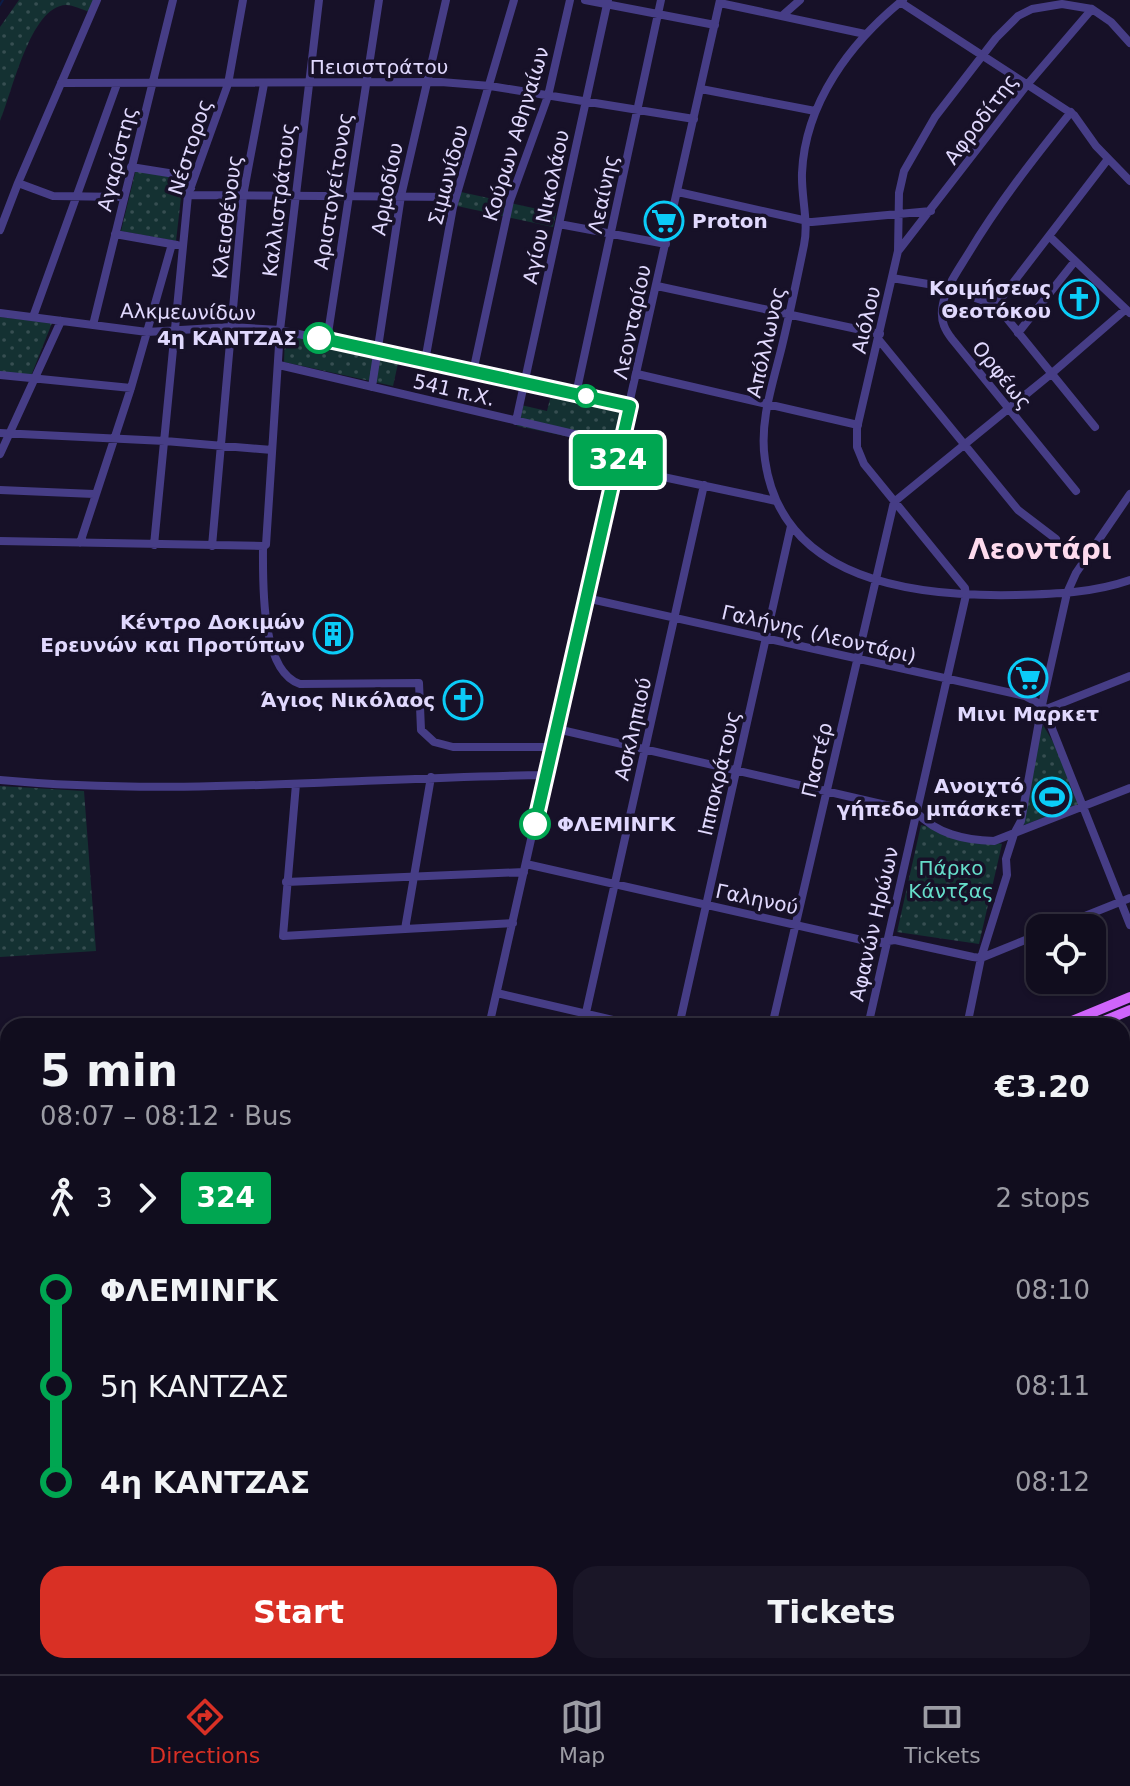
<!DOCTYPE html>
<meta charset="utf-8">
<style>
body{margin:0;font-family:"DejaVu Sans",sans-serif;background:#1a1627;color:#f1f3f6;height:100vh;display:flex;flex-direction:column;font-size:30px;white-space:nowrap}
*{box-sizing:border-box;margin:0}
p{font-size:26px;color:#9c9ca4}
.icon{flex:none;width:44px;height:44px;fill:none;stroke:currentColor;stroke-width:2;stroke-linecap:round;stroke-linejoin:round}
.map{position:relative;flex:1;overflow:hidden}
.panel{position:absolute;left:0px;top:1018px;width:1130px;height:656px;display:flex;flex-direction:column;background:#110d1e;border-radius:24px 24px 0 0;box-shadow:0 2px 6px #0004,0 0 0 2px #302d3c}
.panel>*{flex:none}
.badge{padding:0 16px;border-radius:6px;font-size:28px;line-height:52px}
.tools{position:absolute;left:1026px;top:914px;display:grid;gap:16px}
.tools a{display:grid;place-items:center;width:80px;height:80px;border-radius:16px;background:#110d1e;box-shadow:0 2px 6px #0004,0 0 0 2px #302d3c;font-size:40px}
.map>.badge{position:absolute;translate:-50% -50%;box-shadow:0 0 0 4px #fff}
.legs{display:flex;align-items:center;gap:12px;height:88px;padding:0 40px;font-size:26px}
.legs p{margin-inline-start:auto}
.summary{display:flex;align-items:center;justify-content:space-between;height:136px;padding:0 40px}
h1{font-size:44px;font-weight:700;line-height:60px}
.primary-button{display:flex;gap:16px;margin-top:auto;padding:16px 40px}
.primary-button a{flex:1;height:92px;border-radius:24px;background:#d93025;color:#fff;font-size:32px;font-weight:700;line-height:92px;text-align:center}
.primary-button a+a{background:#1a1627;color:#f1f3f6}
ul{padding:0 40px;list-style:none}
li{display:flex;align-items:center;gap:28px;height:96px;font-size:30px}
li i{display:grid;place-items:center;width:12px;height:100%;margin:0 10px;background:currentColor}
li i::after{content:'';width:20px;height:20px;margin:-10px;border:6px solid;border-radius:50%;background:#110d1e}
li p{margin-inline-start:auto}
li:first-child i{background:linear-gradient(#0000 50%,currentColor 0)}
li:last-child i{background:linear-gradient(currentColor 50%,#0000 0)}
.tab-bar{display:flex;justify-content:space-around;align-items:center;height:112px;border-top:2px solid #302d3c;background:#110d1e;font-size:22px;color:#9c9ca4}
.tab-bar a{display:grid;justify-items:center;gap:4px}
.tab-bar .current{color:#d93025}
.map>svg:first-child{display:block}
.grass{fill:url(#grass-dots)}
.pitch{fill:#143132}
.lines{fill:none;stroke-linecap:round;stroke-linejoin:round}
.stream{stroke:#0c1c46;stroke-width:2}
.minor{stroke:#463d86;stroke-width:8}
.major{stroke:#cf64fb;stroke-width:10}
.line-1-casing{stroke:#fff;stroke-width:18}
.line-1{stroke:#00a651;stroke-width:12}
.stop-1-dot{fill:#fff;stroke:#00a651;stroke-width:4}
.labels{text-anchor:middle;stroke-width:7;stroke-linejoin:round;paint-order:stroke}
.street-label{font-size:20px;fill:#e1d9fe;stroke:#171128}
.poi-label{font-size:20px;font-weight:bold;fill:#e1d9fe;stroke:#171128;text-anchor:end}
.stop-label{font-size:20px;font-weight:bold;fill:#e1d9fe;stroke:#171128;text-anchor:end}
.park-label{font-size:20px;fill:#66ddca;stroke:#171128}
.district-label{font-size:28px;font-weight:bold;fill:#fedbee;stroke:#171128}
</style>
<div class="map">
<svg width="1130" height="1674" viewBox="0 0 1130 1674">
<defs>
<pattern id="grass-dots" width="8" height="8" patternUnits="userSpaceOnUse" patternTransform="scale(2)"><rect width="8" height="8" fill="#143132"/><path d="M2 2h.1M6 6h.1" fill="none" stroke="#364e51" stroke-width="1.8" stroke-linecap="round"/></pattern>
</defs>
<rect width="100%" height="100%" fill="#171128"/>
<path class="grass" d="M19,0h75l-4,12c-7,-2 -17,-7 -24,-7 -36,1 -54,89 -66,116v-94z
M136,169l47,11 -7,61 -55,-10z
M461,192l95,21 -3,14 -96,-21z
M0,317l52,6 -21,53 -31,-4z
M285,335l114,24 -6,27 -109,-24z
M551,395l72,18 -10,33 -96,-20 4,-21 26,6z
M1043,725l13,22 23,57 -63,24z
M0,786l84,5 12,160 -96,6z
M921,825l81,19 -23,100 -82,-12z"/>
<path class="pitch" d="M1060,783l8,18 -24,9 -7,-17z"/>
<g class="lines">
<path class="stream" d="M0,5l3,-5"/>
<path class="minor" d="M319,0l-39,330 -14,215 -3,1c0,35 -3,125 37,138l119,-1 2,47 13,12 19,5h100
M585,0l130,25
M903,0c-53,43 -98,103 -101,173 -1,24 7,49 2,72 -7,34 -14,68 -22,101 -9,37 -23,76 -17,114 17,122 151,137 251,135 39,-1 77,-2 114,-15
M900,2l174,113 22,31 34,35
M720,3l145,31
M783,15l17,-15
M61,83l380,-1 49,4 204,33
M701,89l114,22
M1071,112c-37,46 -73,92 -103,142 -11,18 -24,35 -26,56 -1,12 3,20 10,29l124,152
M131,167l50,8 10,13
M18,183l35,13 71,1
M678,192l134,30 119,-11
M188,195l268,2
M559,224l107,20
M0,230l18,-47 79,-183
M115,234l62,11
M1049,236l81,77
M899,250l127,-164 66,-77
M892,278l48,8 56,19 99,122
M657,286l223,48
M996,305l112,-146
M0,313l147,19 84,-5 49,3 350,76
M33,317l84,-233
M93,325l80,-325
M1018,333l57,-72
M327,340l52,-340
M879,340l139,170 38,29
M425,361l28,-154 61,-207
M279,365l342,80
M473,372l37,-171 38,-105 22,-96
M637,374l221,51
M0,375l131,13
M372,387l29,-191 45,-196
M576,394l85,-394
M516,421l92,-421
M0,433l165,8 107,9
M0,454l61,-133
M616,467l160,34
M0,490l94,4
M0,541l263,5
M80,543l51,-155 41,-144
M154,545l34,-350 40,-111 15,-84
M212,546l31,-350 21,-112
M966,595l-1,-7 -101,-124 -7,-17v-19l41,-177 1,-58 5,-22 31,-54 61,-79 22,-22 14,-7 30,-5 30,5 19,13 19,21
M586,598l439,98 17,9
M1043,706l87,219
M1044,710l86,-34
M557,729l359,83c21,22 48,28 78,29l136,-53
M431,777l-26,152 108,-6
M0,780c182,17 364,-3 546,-5
M296,784l-13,152 122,-7
M526,864l349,79 20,-3 78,17 8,1 59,-24
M286,882l238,-10
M1055,928l75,-30
M497,993l142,33
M489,1026l231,-1026
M583,1026l121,-541
M679,1026l112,-500
M772,1026l122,-524 157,-128 75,-65
M868,1026l98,-431
M967,1026l14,-68 26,-83 -1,-16 8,-25 7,-13 21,-116 25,-112 9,-20 54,-79
M1122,1163l8,-3
M1122,1297l8,22
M0,1321l8,6
M1122,1380l8,-3
M1122,1501l8,-3
M1122,1606l8,17
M96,1666l3,8
M266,1666l2,8
M453,1666l9,8
M514,1666l3,8
M606,1666l3,8
M776,1666l4,8
M929,1666l4,8
M1053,1666l5,8
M644,1674l23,-8
M862,1674l34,-8
M1087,1674l33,-8"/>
<path class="major" d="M1060,1026l70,-29
M1092,1026l38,-16
M0,1338l8,-3
M0,1352l8,-4
M0,1670l8,-5
M18,1674l13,-8"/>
</g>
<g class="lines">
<defs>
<path id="line-1" d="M319,338l311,68 -95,418"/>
</defs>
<use href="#line-1" class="line-1-casing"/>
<use href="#line-1" class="line-1"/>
</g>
<defs>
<symbol id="supermarket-ring" viewBox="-11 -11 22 22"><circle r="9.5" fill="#171128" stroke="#0bccf8" stroke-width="1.5"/><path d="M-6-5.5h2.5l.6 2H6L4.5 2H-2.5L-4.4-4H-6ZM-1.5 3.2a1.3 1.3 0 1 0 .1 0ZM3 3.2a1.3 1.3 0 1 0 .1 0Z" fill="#0bccf8"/></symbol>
<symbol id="church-ring" viewBox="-11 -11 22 22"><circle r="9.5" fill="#171128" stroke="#0bccf8" stroke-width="1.5"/><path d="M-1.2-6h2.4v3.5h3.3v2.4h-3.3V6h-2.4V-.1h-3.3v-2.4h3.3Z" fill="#0bccf8"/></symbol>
<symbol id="building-ring" viewBox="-11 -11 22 22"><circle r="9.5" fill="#171128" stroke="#0bccf8" stroke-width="1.5"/><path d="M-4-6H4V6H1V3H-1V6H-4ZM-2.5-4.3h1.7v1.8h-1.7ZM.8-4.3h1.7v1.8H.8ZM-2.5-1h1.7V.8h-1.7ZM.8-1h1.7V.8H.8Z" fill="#0bccf8"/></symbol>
<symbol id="stadium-ring" viewBox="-11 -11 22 22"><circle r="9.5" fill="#171128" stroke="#0bccf8" stroke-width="1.5"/><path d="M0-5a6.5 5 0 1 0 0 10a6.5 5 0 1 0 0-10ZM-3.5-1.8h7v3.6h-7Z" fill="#0bccf8"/></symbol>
</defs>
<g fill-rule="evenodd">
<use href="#supermarket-ring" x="642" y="199" width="44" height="44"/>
<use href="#church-ring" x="1057" y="277" width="44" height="44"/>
<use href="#building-ring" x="311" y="612" width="44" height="44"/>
<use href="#supermarket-ring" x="1006" y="656" width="44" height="44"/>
<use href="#church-ring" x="441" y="678" width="44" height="44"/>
<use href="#stadium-ring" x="1030" y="775" width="44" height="44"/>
</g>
<g class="stop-1-dot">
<circle cx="319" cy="338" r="14"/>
<circle cx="586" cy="396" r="10"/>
<circle cx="535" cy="824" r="14"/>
</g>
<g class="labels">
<g class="street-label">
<text x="379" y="74">Πεισιστράτου</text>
<text transform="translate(981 119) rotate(-53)" y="7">Αφροδίτης</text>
<text transform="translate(516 134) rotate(-73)" y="7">Κούρων Αθηναίων</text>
<text transform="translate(190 147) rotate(-72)" y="7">Νέστορος</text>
<text transform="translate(117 159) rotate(-76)" y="7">Αγαρίστης</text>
<text transform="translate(448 175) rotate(-75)" y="7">Σιμωνίδου</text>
<text transform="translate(387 189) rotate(-79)" y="7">Αρμοδίου</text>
<text transform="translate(333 191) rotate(-81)" y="7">Αριστογείτονος</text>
<text transform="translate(603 194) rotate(-78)" y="7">Λεαίνης</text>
<text transform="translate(279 200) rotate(-83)" y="7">Καλλιστράτους</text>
<text transform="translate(546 207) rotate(-78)" y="7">Αγίου Νικολάου</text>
<text transform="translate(227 217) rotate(-83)" y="7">Κλεισθένους</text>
<text transform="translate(188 312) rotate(1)" y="7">Αλκμεωνίδων</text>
<text transform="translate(866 320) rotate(-77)" y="7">Αιόλου</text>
<text transform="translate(632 322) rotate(-78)" y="7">Λεονταρίου</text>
<text transform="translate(766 342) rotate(-77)" y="7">Απόλλωνος</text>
<text transform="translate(1002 375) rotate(51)" y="7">Ορφέως</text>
<text transform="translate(454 390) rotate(13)" y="7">541 π.Χ.</text>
<text transform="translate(819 634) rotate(13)" y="7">Γαλήνης (Λεοντάρι)</text>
<text transform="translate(633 729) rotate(-77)" y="7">Ασκληπιού</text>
<text transform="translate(817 760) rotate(-77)" y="7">Παστέρ</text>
<text transform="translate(719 773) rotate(-77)" y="7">Ιπποκράτους</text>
<text transform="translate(757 899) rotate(12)" y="7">Γαληνού</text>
<text transform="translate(874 924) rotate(-77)" y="7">Αφανών Ηρώων</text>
</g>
<g class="poi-label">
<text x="692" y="228" text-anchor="start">Proton</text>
<text x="1051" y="295">Κοιμήσεως<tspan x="1051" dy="23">Θεοτόκου</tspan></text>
<text x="305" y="629">Κέντρο Δοκιμών<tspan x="305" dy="23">Ερευνών και Προτύπων</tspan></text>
<text x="435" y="707">Άγιος Νικόλαος</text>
<text x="1028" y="721" text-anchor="middle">Μινι Μαρκετ</text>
<text x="1024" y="793">Ανοιχτό<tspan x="1024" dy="23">γήπεδο μπάσκετ</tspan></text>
</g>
<g class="stop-label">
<text x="297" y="345">4η ΚΑΝΤΖΑΣ</text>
<text x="557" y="831" text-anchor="start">ΦΛΕΜΙΝΓΚ</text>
</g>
<g class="park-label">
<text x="951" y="875">Πάρκο<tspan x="951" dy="23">Κάντζας</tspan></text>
</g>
<g class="district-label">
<text x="1040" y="559">Λεοντάρι</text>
</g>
</g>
</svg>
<div class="tools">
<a><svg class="icon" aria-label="locate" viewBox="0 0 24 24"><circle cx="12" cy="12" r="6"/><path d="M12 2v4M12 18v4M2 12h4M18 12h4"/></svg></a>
</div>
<b class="badge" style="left:618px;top:460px;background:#00a651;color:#fff">324</b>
<section class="panel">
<div class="summary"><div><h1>5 min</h1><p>08:07 – 08:12 · Bus</p></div><b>€3.20</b></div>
<div class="legs"><svg class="icon" aria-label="walk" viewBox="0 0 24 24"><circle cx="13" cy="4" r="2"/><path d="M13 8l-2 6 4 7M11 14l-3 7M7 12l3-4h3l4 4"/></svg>3<svg class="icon" aria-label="forward" viewBox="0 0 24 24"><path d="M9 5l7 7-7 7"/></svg><b class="badge" style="background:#00a651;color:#fff">324</b><p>2 stops</p></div>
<ul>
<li><i style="color:#00a651"></i><b>ΦΛΕΜΙΝΓΚ</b><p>08:10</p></li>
<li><i style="color:#00a651"></i><span>5η ΚΑΝΤΖΑΣ</span><p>08:11</p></li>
<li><i style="color:#00a651"></i><b>4η ΚΑΝΤΖΑΣ</b><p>08:12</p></li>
</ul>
<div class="primary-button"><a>Start</a><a>Tickets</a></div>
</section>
</div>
<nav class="tab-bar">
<a class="current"><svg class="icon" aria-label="directions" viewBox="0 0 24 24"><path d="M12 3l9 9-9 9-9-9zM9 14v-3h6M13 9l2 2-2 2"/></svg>Directions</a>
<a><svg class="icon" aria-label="map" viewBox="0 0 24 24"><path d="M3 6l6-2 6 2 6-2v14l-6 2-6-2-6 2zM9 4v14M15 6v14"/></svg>Map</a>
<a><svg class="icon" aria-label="tickets" viewBox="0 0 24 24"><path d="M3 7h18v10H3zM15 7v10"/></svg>Tickets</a>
</nav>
